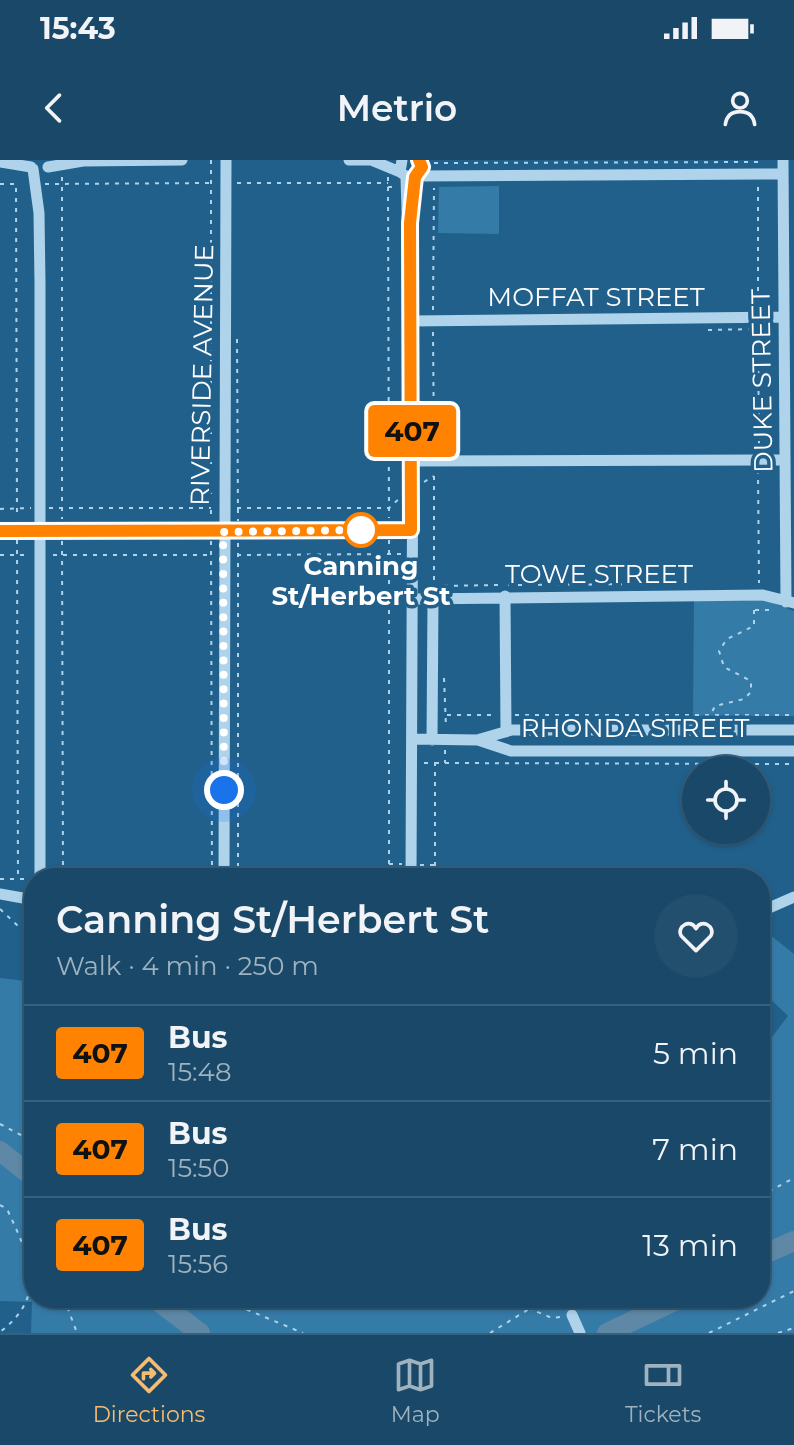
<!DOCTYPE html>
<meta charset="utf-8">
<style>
body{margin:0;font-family:Montserrat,sans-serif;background:#224f6e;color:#f1f3f6;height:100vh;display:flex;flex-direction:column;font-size:30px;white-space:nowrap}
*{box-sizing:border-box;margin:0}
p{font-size:26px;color:#9fb2c0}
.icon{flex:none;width:44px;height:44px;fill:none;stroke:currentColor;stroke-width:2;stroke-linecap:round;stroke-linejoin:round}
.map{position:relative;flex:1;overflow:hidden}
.panel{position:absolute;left:24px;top:708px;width:746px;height:440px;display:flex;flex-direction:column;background:#194868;border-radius:32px;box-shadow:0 2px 6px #0004,0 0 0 2px #37607c}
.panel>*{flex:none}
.badge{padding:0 16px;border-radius:6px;font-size:28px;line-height:52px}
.tools{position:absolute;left:682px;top:596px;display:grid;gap:16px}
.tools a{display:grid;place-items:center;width:88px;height:88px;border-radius:50%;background:#194868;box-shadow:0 2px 6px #0004,0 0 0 2px #37607c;font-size:40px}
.you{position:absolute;width:40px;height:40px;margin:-20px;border:6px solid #fff;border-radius:50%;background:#1a73e8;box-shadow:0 0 0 12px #1a73e833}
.map>.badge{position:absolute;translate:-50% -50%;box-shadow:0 0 0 4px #fff}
.round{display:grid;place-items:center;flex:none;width:84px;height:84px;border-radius:42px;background:#224f6e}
.head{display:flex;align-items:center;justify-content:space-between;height:136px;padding:0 32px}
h1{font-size:38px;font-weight:600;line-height:60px}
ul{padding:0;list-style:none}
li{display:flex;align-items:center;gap:24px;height:96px;padding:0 32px;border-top:2px solid #37607c}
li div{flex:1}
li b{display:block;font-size:30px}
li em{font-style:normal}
li .badge{min-width:88px;font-weight:700;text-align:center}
.status{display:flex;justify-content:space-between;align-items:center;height:56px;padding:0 40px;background:#194868;direction:ltr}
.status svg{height:22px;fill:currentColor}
header{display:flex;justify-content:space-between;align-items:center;height:104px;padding:0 32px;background:#194868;font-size:36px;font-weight:600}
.menu{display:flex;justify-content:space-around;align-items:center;height:112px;border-top:2px solid #37607c;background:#194868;font-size:22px;color:#9fb2c0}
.menu a{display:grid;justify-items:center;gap:4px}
.menu .selected{color:#f8bc70}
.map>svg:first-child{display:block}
.green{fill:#357ba8}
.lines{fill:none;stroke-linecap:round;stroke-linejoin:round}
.river{stroke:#5e88a6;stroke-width:20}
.path{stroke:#aed3eb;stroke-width:2;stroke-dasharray:4 6;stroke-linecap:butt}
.minor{stroke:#aed3eb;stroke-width:11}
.line-casing{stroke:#fff;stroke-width:18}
.line{stroke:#ff8200;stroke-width:12}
.walk{stroke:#fff;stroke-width:8;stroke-dasharray:0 14.4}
.stop-dot{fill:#fff;stroke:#ff8200;stroke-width:4}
.labels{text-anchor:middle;stroke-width:7;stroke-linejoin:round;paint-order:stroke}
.street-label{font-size:26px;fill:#fff;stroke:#21608b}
.stop-label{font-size:26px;font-weight:bold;fill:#fff;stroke:#21608b}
</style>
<div class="status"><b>15:43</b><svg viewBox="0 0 49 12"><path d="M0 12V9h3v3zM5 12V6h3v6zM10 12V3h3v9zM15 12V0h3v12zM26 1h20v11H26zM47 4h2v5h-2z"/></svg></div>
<header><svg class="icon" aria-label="back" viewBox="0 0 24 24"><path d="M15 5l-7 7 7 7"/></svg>Metrio<svg class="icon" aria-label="person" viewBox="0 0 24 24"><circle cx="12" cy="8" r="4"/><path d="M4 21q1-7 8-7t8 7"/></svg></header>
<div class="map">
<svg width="794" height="1173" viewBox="0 0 794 1173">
<rect width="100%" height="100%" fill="#21608b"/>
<path class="green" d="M499,26v48l-61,-1 1,-46z
M694,440l74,1 26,10v105h-101z
M760,767l34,27v379h-763l1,-31 -32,-1v-323l34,4v316h726v-245l28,-37 -28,-27z"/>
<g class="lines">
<path class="river" d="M0,991l34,27
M760,1096l34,-15
M154,1138l46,35
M607,1173l74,-35"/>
<path class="path" d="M211,0v359
M434,3l324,-1
M62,17v342
M388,17v10h8
M237,23h151
M0,24h16l1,334
M45,24l170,-1
M388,27l1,331
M758,27v117
M433,150l1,-122
M708,170l50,-1
M758,171l1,117
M433,172l1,118
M237,179l1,182
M758,310l1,113
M434,316v110
M424,322l10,-6
M49,348h162
M237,348h152l13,-12
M0,349l31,-1
M17,380l1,339
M389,380v338
M62,381l1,337
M211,381l1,337
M238,383v335
M0,395h30
M53,395h157
M237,395l165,-1
M508,425l153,-1
M434,426l67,-1
M755,450h18
M444,518l2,49
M447,555h46
M515,555h279
M708,560l7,-14 29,-7 7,-7v-11l-27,-14 -5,-16 8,-12 27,-13v-18
M445,590v13
M424,603h11v115
M435,603l359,1
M389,704h13
M420,705h14
M435,717l103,1
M598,718l36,-7 13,7
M0,719h29
M0,749l17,16h17
M0,964l34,18
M760,1036l34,-18
M0,1045l7,4c21,46 43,85 -7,123
M64,1138l13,35
M219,1138l84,35
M578,1147l7,-9
M528,1148l24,10 9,-1
M490,1173l57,-35
M709,1173l85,-42
M778,1173l16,-5"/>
<path class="minor" d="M349,0h23
M371,0l29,12
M402,0l-2,12 9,6 11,-5 -1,-13
M783,0l3,442
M0,2l31,5
M48,7l35,-6 99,-1
M33,9l6,44 1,71v594
M417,16l366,-2
M406,18l7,225 -2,475
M410,161l373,-4
M411,301l374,-1
M0,371l411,-1
M505,436l1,136
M412,439l351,-4 31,8
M412,579l65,1 35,-10h282
M432,580l1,-141
M478,580l33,11h283
M224,718l2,-718
M0,734l34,6
M760,752l34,-15
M572,1155l8,18"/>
</g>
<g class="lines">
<defs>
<path id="line" d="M0,371l411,-1 -1,-307 5,-46 7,-10 -3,-7"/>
</defs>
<use href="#line" class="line-casing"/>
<use href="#line" class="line"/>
<path class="walk" d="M224,630l-1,-258 138,-2"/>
</g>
<circle class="stop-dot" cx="361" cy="370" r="16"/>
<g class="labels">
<g class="street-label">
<text x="596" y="146">MOFFAT STREET</text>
<text transform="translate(202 215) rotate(-89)" y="9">RIVERSIDE AVENUE</text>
<text transform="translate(762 221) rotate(-91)" y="9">DUKE STREET</text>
<text x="599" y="423">TOWE STREET</text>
<text x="635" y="577">RHONDA STREET</text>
</g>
<g class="stop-label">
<text x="361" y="415">Canning<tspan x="361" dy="30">St/Herbert St</tspan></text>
</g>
</g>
</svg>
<div class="tools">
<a><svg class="icon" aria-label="locate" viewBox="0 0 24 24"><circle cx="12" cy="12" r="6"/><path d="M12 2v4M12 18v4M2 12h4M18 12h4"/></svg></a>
</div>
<div class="you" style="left:224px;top:630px"></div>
<b class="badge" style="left:412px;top:271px;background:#ff8200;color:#111">407</b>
<section class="panel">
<div class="head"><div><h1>Canning St/Herbert St</h1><p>Walk · 4 min · 250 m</p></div><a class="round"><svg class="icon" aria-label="heart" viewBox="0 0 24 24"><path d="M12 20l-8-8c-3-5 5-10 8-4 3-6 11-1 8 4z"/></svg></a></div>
<ul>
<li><span class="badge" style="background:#ff8200;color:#111">407</span><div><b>Bus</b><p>15:48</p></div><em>5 min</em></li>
<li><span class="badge" style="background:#ff8200;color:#111">407</span><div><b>Bus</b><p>15:50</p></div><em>7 min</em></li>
<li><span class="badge" style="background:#ff8200;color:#111">407</span><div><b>Bus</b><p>15:56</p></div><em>13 min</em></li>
</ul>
</section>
</div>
<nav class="menu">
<a class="selected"><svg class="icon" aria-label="directions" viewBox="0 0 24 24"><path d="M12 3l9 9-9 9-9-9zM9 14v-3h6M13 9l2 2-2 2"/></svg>Directions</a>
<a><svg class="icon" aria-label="map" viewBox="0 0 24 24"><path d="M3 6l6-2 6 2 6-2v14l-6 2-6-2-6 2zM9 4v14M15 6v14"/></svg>Map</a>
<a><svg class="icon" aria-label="tickets" viewBox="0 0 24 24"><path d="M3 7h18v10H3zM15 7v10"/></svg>Tickets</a>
</nav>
